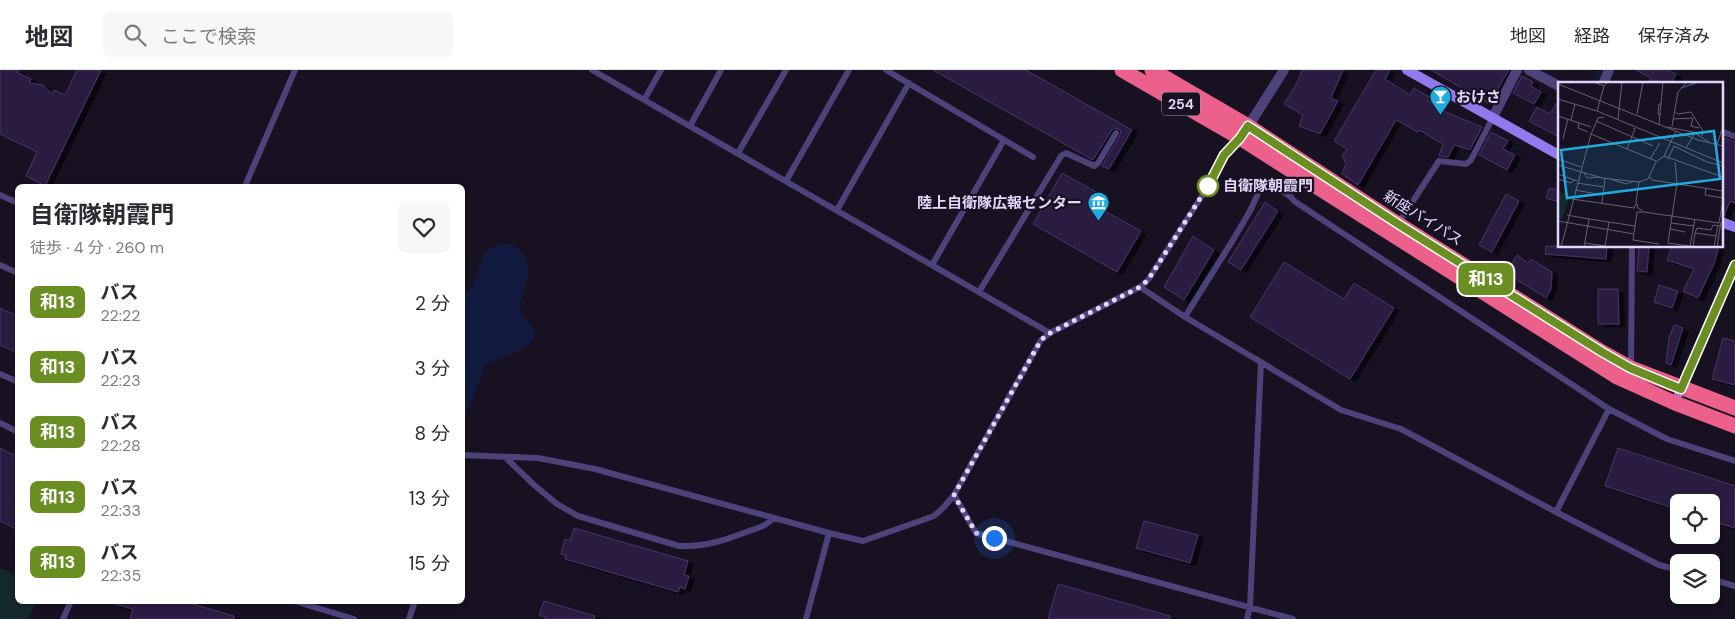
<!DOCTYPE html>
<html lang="ja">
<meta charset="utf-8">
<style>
body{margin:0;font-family:"DM Sans","Noto Sans JP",sans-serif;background:#f7f7f7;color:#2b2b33;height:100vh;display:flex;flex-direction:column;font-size:19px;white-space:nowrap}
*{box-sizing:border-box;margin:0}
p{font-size:16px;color:#7c7c81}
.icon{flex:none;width:28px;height:28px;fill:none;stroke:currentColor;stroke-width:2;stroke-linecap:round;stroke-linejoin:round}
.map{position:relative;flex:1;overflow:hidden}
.drawer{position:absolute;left:15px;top:114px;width:450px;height:420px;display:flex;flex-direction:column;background:#fff;border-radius:8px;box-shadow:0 1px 4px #0004}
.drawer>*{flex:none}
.badge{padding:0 10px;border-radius:8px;font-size:18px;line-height:32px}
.tools{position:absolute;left:1670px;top:424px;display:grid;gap:10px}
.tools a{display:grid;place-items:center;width:50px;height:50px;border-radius:8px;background:#fff;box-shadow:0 1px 4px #0004;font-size:25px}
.you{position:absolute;width:25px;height:25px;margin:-12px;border:4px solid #fff;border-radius:50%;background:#1a73e8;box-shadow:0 0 0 8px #1a73e833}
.map>.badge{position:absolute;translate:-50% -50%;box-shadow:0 0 0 2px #fff}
.round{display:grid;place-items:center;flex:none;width:52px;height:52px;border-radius:8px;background:#f7f7f7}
.overview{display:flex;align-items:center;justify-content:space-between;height:85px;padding:0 15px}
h1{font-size:24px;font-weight:700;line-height:38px}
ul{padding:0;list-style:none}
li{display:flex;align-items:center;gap:15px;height:65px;padding:0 15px}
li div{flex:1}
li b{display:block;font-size:19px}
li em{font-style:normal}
li .badge{min-width:55px;font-weight:700;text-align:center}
header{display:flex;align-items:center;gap:30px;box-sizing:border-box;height:70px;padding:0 25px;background:#fff;border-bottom:1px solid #e1e1e2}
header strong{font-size:24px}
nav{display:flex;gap:28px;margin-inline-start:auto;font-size:18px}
.search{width:350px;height:45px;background:#f7f7f7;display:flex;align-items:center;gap:12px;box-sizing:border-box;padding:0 18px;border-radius:8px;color:#7c7c81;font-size:19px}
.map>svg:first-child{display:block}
.green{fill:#15282b}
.water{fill:#121b3f}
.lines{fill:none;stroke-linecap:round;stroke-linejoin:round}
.stream{stroke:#121b3f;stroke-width:4}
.building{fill:#2c1f40;stroke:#483469;filter:url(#shadow)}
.lane{stroke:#4e427b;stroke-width:6}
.street{stroke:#4e427b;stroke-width:10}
.secondary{stroke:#907aee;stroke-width:10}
.highway{stroke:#eb618b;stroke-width:15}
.line-casing{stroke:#fff;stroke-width:11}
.line{stroke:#6b8e23;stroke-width:8}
.walk{stroke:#e1d7fa;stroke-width:5;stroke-dasharray:0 9}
.stop-dot{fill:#fff;stroke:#6b8e23;stroke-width:2.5}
.labels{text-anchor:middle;stroke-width:4.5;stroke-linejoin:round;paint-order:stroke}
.shield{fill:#171122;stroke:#a49cb9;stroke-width:1}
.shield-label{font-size:14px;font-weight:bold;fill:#e1d7fa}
.poi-label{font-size:15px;font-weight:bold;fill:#e1d7fa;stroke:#171122;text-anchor:start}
.stop-label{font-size:15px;font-weight:bold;fill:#e1d7fa;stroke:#171122;text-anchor:start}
.street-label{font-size:15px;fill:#e1d7fa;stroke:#171122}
.inset-river{fill:none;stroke:#121b3f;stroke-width:2.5}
.inset-road{fill:none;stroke:#686078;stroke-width:1}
.view{fill:#1dabe0;fill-opacity:0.15;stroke:#1dabe0;stroke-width:2.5}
.inset-edge{fill:none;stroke:#e1d7fa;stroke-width:2.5}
</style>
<header>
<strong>地図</strong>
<div class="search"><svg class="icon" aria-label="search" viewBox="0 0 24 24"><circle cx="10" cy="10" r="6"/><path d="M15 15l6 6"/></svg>ここで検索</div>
<nav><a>地図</a><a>経路</a><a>保存済み</a></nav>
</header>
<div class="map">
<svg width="1735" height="549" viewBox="0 0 1735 549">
<defs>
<filter id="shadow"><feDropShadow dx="5.5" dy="3" stdDeviation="0" flood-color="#0009"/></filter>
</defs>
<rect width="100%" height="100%" fill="#171122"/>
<path class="green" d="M0,498l17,8 1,25h19l-9,18h-28z"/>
<path class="water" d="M504,173c10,2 19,7 23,18 7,17 -8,31 -7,48 1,13 19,17 13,30 -4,10 -37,21 -47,25l-16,42 -7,9v-120c2,-2 7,-5 9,-8 12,-19 1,-36 32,-44z"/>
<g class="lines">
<path class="stream" d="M1593,14l7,-14"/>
</g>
<path class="building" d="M0,0h19l-1,3 13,6 -2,4 14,2 9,9 2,-4 11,5 12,-25h24l-56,116 -19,-10 11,-24 -37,-18z
M933,0h93l106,60 -23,39 -7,-3 18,-31 1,-4 -3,-2 -4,-1 -2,2 -19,30z
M1302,0h41l-12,28 7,3 -18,33 -21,-8 4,-11 -19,-11 13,-21z
M1376,0h14l-5,9 25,16 4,-7 15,9 -2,3 21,13 34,14 -12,23 -16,-5 -6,12 -9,-1 4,-12 -24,-14 -1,2 -22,-12 -38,65 -16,-11 4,-11 -4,-7 5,-7 -13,-8z
M1431,0h78l-20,34z
M1636,0h32l8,4 -5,10h-23l3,-6z
M1522,6l11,6 -2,4 10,6 -7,12 -21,-11z
M1559,29v38l-30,-16 8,-14 13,7z
M1491,62l17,9 -5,8 12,6 -8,15 -28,-15z
M1721,67l14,5v61l-5,-2 -6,15 -3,-1z
M1062,103l34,19 -6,11 51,28 -24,41 -84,-48z
M1549,118l10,2v12l-13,-4z
M1506,124l13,7 -27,51 -13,-7z
M1265,132l13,9 -37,59 -13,-8z
M1193,166l21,14 -30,50 -20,-13z
M1546,176h61l-1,13 -61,-5z
M1639,176h10l-2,26 -10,-1z
M1672,176h47l-5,18 -16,34 -15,-7 11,-22 -27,-9z
M1517,185l11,8 3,-4 21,13 -1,17 -5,9 -40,-25z
M1284,192l60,37 10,-16 40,25 -44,71 -100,-62z
M1659,215l19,6 -6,17 -18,-6z
M1598,219h20l1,35h-21z
M0,238l18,8v37l-18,-8z
M1674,255l9,3 -12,37 -5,-2 3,-25z
M1723,268l12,3v44l-23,-6z
M0,378l18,9v73l-18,-9z
M1618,378l117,38v42l-24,-7v-19h-32v8l-74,-24z
M1144,451l54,14 -8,28 -54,-15z
M574,458l114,33 -4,14 5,1 -4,13 -5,-2 -2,5 -113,-33 1,-4 -5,-1 4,-15 5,2z
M1058,514l112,32v3h-122z
M116,531h66l52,15v3h-104l3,-10 -18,-5z
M544,531l51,15 -1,3h-49l1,-2 -7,-2z"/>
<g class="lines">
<path class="lane" d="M592,0l458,263
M886,0l147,87
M644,30l17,-30
M690,56l31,-56
M1721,61l12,5
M738,83l48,-83
M786,111l63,-111
M245,116l50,-116
M0,125l18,8
M837,140l72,-127
M1398,154l41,-63 27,3 5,-4 21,-41
M0,195l18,8
M932,195l72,-125
M1140,217l8,-7 59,-92 17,-33 15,-17
M979,222l82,-136 5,-3 28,13 4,-3 18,-30
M1185,247c22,-37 47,-73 67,-110 4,-8 8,-23 17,-25l22,15 3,4 315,208 58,30 68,22
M1631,297l1,-121
M0,304l18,8
M0,353l18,9
M462,385l76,3 57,11 234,64
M505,387l28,27 24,20 21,12 101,30c26,1 47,-6 70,-15 9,-3 18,-5 24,-13
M954,425l22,38 317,86
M1556,442l53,-103
M1711,509l24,7
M294,531l60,18
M63,549l8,-18
M409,549l6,-18
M806,549l23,-86 34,8 71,-25 10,-9 10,-12 87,-155 9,-7 90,-46 45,30 156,93 60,19 155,83 103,53 20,5
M1247,549l3,-12 11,-245"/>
<path class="street" d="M1529,0l30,16
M1603,14l6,-14
M1492,49l25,-49
M1246,60l38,-60"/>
<path class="secondary" d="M1407,0l152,85
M1721,152l14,5
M1679,323l56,-128"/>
<path class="highway" d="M1122,0l118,68 377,239 58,26 60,23
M1152,0l96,56 150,98 204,128 29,16 104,40"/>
</g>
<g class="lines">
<defs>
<path id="line" d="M1207,118l17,-33 16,-17 8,-12 150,98 204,128 28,16 51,21 54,-124"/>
</defs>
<use href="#line" class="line-casing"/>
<use href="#line" class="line"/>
<path class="walk" d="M994,468l-18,-5 -22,-38 87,-155 9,-7 90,-46 8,-7 60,-94"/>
</g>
<defs>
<symbol id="bar-pin" viewBox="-11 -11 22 30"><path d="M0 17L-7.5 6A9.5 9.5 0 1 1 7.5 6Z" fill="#1dabe0" stroke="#171122"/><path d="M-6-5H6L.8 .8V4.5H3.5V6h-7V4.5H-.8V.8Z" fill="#fff"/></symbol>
<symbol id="museum-pin" viewBox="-11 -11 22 30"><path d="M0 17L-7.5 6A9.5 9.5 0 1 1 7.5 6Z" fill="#1dabe0" stroke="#171122"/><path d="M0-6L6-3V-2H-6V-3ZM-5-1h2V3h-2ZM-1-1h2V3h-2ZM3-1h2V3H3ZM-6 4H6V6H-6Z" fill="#fff"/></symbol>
</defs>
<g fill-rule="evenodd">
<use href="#bar-pin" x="1428" y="14" width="25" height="34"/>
<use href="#museum-pin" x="1086" y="120" width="25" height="34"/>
</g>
<circle class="stop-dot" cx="1208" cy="116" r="10"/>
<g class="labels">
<rect class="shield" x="1162" y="22.5" width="38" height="23" rx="4"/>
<g class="shield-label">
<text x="1181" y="39">254</text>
</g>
<g class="poi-label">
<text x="1456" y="32">おけさ</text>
<text x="1082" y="138" text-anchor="end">陸上自衛隊広報センター</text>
</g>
<g class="stop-label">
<text x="1223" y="121">自衛隊朝霞門</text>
</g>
<g class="street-label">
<text transform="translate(1423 148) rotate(32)" y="5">新座バイパス</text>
</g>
</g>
<g transform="translate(1558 12)">
<rect width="165" height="165" fill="#171122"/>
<path d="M0,109l12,4 -8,25 -4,-2z" fill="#15282b"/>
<path class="inset-river" d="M124,6l16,-5"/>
<path class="inset-road" d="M36,0l10,4 4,-4M0,2l140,56 25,6M123,6l17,-6M0,17l39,12 126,52M39,29l7,-25M116,29l4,3 13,-2 12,19 -1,5M79,32l6,-32M103,33l-3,-1 1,-10h3M0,34l33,11M60,37l4,-37M115,37l20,-1 -2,8 8,2M13,38l4,-16M38,39l57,25M21,41l-1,5 10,4M101,42l4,-42M114,44l6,-34 9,-10M109,45l26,5 16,10M33,52l7,-16 6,-1M5,57l5,-20M159,63l6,-19M128,66l9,-15M69,67l8,-20 -2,-1M106,74l12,-25M0,77l23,8M92,77l10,-16M110,77l6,-13 33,16 16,4M117,80l2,21 -9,60 22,3 5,-27M0,83l44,13 37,4M26,91l3,5 13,-1M0,92l19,7M92,95l2,3 71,11M165,95l-59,-21 -8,6 -8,17 -9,3 -3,19 2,7 6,4 75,11 4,-23M0,97l13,4 3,-3M52,97l16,5 8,-3M19,101l27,4M148,106l-1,7 18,3M17,108l28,5M14,117l62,9 2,-4M44,121l3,-24M9,133l22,4M0,139l76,13M113,141l23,3M77,144l-2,14 26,4M112,147l15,3M137,151l2,-5 14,2 2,-5 8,1M27,161l20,3M3,165l30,-113 65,27M26,165l5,-28 46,7 2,-14h6M47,165l4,-25M135,165l2,-14 21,3M156,165l4,-22M159,165l4,-25"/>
<path class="view" d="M156,49l6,48 -153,19 -6,-48z"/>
<rect width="165" height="165" class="inset-edge"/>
</g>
</svg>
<div class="tools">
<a><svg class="icon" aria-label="locate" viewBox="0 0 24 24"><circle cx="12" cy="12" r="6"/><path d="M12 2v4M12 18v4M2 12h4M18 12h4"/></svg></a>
<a><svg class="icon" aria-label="layers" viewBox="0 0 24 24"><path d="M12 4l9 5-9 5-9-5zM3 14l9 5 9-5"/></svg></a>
</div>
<div class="you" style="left:994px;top:468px"></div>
<b class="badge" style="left:1486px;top:209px;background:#6b8e23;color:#fff">和13</b>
<section class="drawer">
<div class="overview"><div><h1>自衛隊朝霞門</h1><p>徒歩 · 4 分 · 260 m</p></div><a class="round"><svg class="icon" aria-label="heart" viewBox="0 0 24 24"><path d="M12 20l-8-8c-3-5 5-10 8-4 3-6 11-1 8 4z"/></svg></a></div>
<ul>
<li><span class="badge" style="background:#6b8e23;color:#fff">和13</span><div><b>バス</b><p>22:22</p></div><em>2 分</em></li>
<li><span class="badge" style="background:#6b8e23;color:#fff">和13</span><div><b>バス</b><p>22:23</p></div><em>3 分</em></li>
<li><span class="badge" style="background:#6b8e23;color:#fff">和13</span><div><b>バス</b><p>22:28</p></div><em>8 分</em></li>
<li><span class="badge" style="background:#6b8e23;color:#fff">和13</span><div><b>バス</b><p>22:33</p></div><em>13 分</em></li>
<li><span class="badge" style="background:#6b8e23;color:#fff">和13</span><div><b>バス</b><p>22:35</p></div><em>15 分</em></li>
</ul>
</section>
</div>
